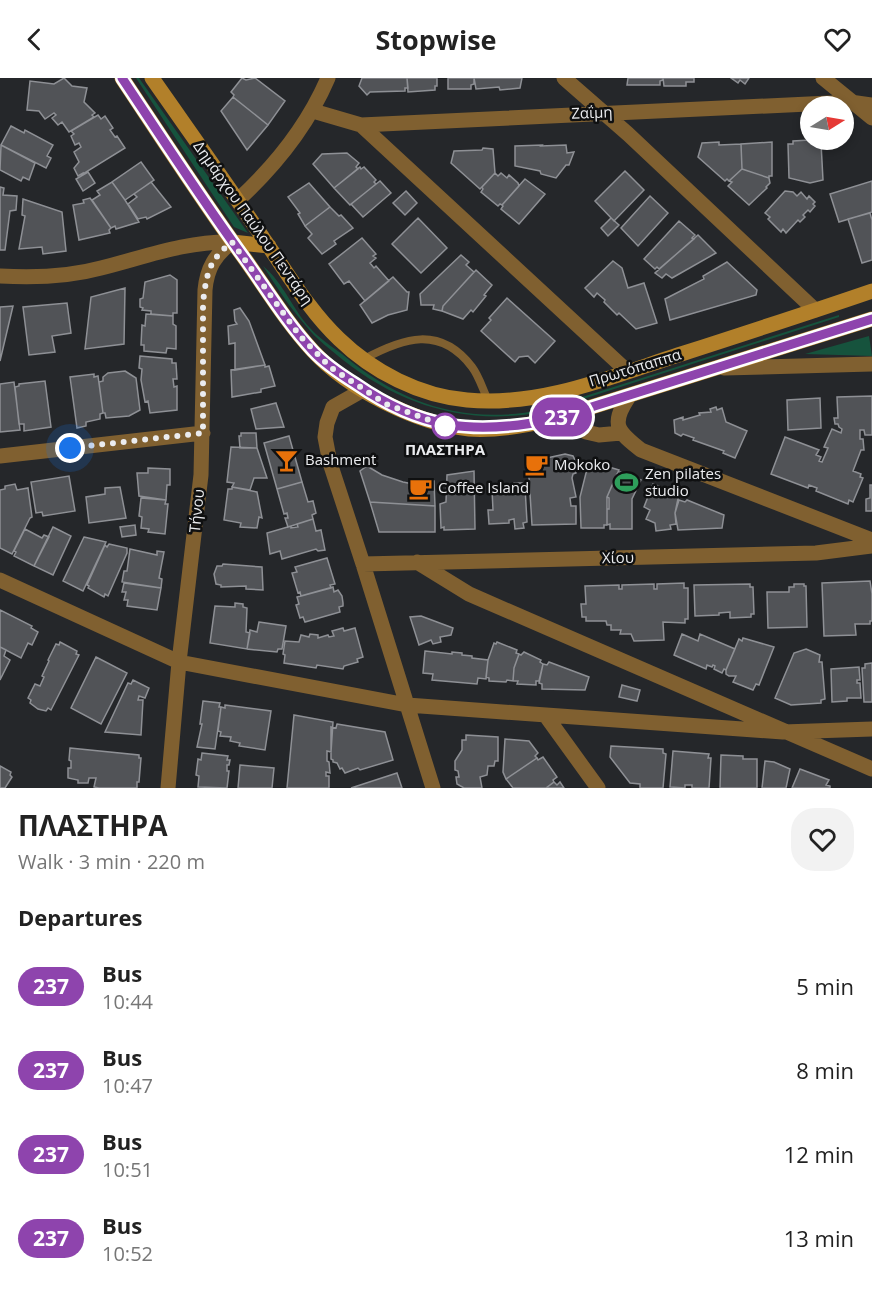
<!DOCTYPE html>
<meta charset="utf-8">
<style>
body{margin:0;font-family:"Open Sans",sans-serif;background:#f2f2f2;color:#222;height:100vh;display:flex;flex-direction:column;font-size:22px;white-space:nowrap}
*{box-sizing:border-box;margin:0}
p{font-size:20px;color:#767676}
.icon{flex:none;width:33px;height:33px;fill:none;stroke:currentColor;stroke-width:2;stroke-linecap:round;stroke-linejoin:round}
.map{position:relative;height:710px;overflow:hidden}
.side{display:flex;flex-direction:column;background:#fff;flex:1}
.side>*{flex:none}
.badge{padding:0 12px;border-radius:20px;font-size:21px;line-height:39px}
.needle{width:39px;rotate:79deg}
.controls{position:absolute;left:800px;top:18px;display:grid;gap:12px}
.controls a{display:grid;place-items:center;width:54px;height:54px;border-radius:50%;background:#fff;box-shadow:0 3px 9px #0003;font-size:30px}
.you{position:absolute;width:30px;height:30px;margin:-15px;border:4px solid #fff;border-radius:50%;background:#1a73e8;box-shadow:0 0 0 9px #1a73e833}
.map>.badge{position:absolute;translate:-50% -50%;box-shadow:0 0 0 3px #fff}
h2{padding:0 18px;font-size:22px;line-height:54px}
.round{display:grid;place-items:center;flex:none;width:63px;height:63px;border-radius:24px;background:#f2f2f2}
.summary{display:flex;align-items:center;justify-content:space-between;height:102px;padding:0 18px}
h1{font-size:28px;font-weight:700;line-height:45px}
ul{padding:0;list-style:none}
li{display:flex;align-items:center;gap:18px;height:84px;padding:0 18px}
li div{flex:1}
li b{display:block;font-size:22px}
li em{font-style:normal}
li .badge{min-width:66px;font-weight:700;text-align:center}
header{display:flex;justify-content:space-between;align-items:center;height:78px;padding:0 18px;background:#fff;font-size:27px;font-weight:700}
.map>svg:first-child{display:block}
.grass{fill:#16533d}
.building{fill:#515357;stroke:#8e9095;stroke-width:1.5}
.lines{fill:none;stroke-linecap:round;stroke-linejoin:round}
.lane{stroke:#806030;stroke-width:8}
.street{stroke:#806030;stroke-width:15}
.secondary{stroke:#b2802a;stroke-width:15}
.line-casing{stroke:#fff;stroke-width:14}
.line{stroke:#8e44ad;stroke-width:9}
.walk{stroke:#ebecef;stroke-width:6;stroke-dasharray:0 10.8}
.stop-dot{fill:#fff;stroke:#8e44ad;stroke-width:3}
.labels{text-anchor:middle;stroke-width:5;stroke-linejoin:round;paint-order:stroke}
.street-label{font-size:15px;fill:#ebecef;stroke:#0f1011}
.stop-label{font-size:15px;font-weight:bold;fill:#ebecef;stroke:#0f1011}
.poi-label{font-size:15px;fill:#ebecef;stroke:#0f1011;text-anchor:start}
</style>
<header><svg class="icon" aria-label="back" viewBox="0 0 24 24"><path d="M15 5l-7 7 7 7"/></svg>Stopwise<svg class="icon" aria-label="heart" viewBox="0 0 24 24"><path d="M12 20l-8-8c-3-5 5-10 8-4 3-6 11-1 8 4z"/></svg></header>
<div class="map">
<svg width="872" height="710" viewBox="0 0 872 710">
<rect width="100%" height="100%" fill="#25272a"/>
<path class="grass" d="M136,0h3l109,155 -14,-6z
M263,188c20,16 30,44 47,62 9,10 21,18 32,26 59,50 122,71 199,56v2c-72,14 -140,-6 -198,-52 -12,-10 -27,-21 -37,-34 -16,-18 -30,-40 -43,-60z
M839,237v2l-284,91 -1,-2z
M869,258l3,20 -67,-2z"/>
<path class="building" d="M64,0l8,8 15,2 -3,14 11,11 -3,2 2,2 -25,15 -7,-10 -4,3 -6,-7 4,-3 -2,-2 -9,6 -6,-8 -12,-1 3,-29 24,3z
M242,0l4,2 9,-2 30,23 -17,24 -35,-28 1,-2 -3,-3z
M362,0h45l1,10h-3v3l-35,1 -3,3 -8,-9z
M407,0h30v8h-2v4l-27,2z
M448,0h26v6l-3,1v4h-23z
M474,0h48l-2,10 -20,2 -1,-3 -23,2z
M628,0h35v2l-3,1v4h-33z
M663,0h31v4h-8v4h-22z
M731,0h18l-4,6 -5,-4 -2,3z
M233,19l35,28 -21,25 -26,-39z
M98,37l3,4 4,-3 8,12 -3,2 5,7 2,-1 8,12 -42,26v-1l-5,3 -4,-8 5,-6 -5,-10 7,-5 -2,-4 -4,2 -4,-9 3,-2 -3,-3z
M11,48l13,7 1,-3 28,15 -6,11 4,2 -5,10 -45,-23z
M810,62l1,4 10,-1 2,37 -13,3 -21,-5 -1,-34h5v-3z
M719,64v3l22,-1 1,25 -13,12 -2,-2 -2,2 -27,-24 4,-14z
M772,64v34h-3v2l-27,-9 -1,-25z
M1,67l34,18 -6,17 -6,-3 -2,4 -21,-11z
M542,67l-1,1 25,-1 1,8 7,-1 -5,13h-3l-10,13 -15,-4 -1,-3 -25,-5v-20z
M483,70l10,1 2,24 -15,16 -29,-26 3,-12 28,-1z
M347,75l12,10 -3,4 2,2 -24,19 -21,-24 9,-10z
M141,84l13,18 -29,20 -13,-18z
M360,89l1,2 3,-2 12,13 -2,2 2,2 -26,21 -16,-17z
M742,91l27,9 1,5 -4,4 1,1 -18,17 -21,-19 4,-4 -3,-1z
M625,93l19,19 -30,31 -19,-20z
M88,94l7,11 -12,8 -7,-12z
M495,95l3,3 3,-3 6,5 2,-3 9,8 1,3 -17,19 -2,-1 -2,2 -17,-14 2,-3 -1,-2z
M525,101l20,15 -26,30 -18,-15 2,-3 -1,-1z
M380,103l11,12 -28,24 -12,-13z
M872,103v31l-33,10 -9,-28z
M112,104l13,18 14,22 -23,7 -1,-3 -4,2 -19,-28 8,-5 -3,-4z
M151,104l20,25 -24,12 -1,-2 -8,2 -10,-15 9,-7 -3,-3z
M309,105l21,24 -25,19 -7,-12 2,-1 -12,-16z
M0,109l4,1 -1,7 14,1 -1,14 -6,1 -5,39h-5z
M406,113l11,12 -12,12 -12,-12z
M785,113l8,1 4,4 4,-4 6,7 2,-3 6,6 -2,2 2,2 -5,6 -2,-2 -5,5 2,2 -5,5 -2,-2 -12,13 -3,-4 -2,3 -13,-13 2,-2 -5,-4z
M650,118l18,17 -30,33 -17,-18z
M90,120l21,30 -2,2 1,3 -31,7 -6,-35 11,-2 -1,-3z
M23,121l39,13 4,39 -23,3 -1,-7 -23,2 6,-33 -3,-1z
M330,129l9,9 2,-1 12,13 -19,13 2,3 -14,10 -14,-16 4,-4 -7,-8z
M870,135l2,7v40l-10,3 -14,-44z
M418,140l29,30 -26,25 -29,-29z
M611,140l8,7 -11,11 -7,-8z
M679,143l16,14 -3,3 2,1 -35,30 -2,-2 -2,2 -11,-10z
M698,157l18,18 -44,25 -6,-4 -4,4 -7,-5z
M362,160l14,16 -3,2 3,2 -6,5 4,5 2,-2 13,15 -24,20 -16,-20 -5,3 -15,-20z
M461,177l8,7 -3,3 8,7 -31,34 -1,5 -9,-2 1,-4h-13l-1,-11z
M613,183l9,7 6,20 16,-5 13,40 -21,6 -17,-16 -2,2 -13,-13 1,-2 -8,-7 -3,4 -9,-9z
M727,184l30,28 -1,5 -86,25 -5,-21 39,-20 -1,-3z
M476,192l16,15 -8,10 2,1 -13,16 -2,-2 -8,9 -21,-8 1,-5z
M170,197l7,5v33h-4v3l-22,-2v-3l-9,-1 1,-2 -3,-1v-8l3,-1 2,-16z
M393,199l14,15h2l-2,18 -19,5 -16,8 -12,-18z
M125,210l-1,56 -39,5 6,-52z
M507,220l48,43 -20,22 -7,-7 -9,1 -4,5 -34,-31 10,-11 -2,-2z
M67,225l4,30 -19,3 3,16 -26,3 -6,-48z
M13,228l-13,55v-54z
M240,230l9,13 16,44 -30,5v-27l-6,1 -1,-18 9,-2 -2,-3 -1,-11z
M146,236l27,2v8l3,2v23l-9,-1 -1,5 -22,-2v-6h-3l1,-20 3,1z
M140,278l32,3v4h4l1,16h-4l1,8 3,-1v24l-27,3 -2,-12 -3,1 -4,-22 1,-11 -3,-1z
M265,287v2l4,-1 6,20 -14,3v3l-29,5 -1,-27z
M125,293l11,7 4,32 -11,6 -23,2 -1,-5h-2l-4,-31 4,-1v-4l5,-4z
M94,296v3l4,-1 5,37 -3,1v5l-14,3v4l-9,2 -7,-51z
M45,303l6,46 -27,4v-7h-5l-4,-37 4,-1v-2z
M14,304l6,48 -20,2v-48z
M872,318v39h-7l-1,-5h-4v9h3l1,11h-3l-8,21 8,3 -1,3 3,1 -10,24 -4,-2 -1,4 -32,-13 1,-3 -8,-3 -1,3 -37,-14 14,-37 34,13 -3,5 5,2 -2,4 3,1 6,-14 -4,-1 8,-18 9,4 1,-4 -3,-2 -1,-3h-3l-1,-6h4l-1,-21z
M820,320l1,30 -33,2 -1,-30z
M276,325l8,24 -28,2 -5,-20z
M716,329l1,3 5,-2 4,14 21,9 -12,27 -12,-5 1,-2 -31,-11 1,-2 -11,-4 -2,2 -6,-3 -1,-13 9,-3v3l17,-5 -1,-2 12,-1 -1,-3z
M241,355h15l1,15h-17l-1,-12h2z
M289,358l13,46 -25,7 -13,-46z
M231,369l26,1 10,30h-13l-4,12 -18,-3 2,-4 -7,-1z
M565,376l8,2 6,12h-3v5l-3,1 -1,4 4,19 -6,1 1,8h5v18l-44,1 -4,-63z
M589,383l30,9 -12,27v28h-3v3h-23l-1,-31z
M367,388l15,9 21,7 10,2 21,-3 1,25 -65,-4 -10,-31z
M148,390l22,1v16h-3l-1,15 -27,-4 -2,-23h11z
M474,393l1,58 -31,1v-3l-3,1 -1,-24 6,-2 1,-27z
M620,394l21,8 -9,19v30h-22v-5l-3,1v-16h2v-11l-2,-1 10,-23 2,1z
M69,398l6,35 -32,5 -1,-4 -6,1 -5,-31z
M302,404l6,20 5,-1 3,12 -4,2 1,4 -25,8 -3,-9h3l-1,-5 -3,1 -7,-25z
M514,405h8v4h3l2,35 -4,1 1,5 -9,1 -1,-10 -5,1v3l-20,1 -1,-14h5l-1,-20 10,-1 -1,-2h4v-3h4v3h5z
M15,406l2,6 11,-2 4,29 -2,1 -18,36 -12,-6v-58l5,-1v-3z
M653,406l26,10 -4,19 1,11 -6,1 1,4 -15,2 -1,-8 -9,-4 4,-9 -6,-3z
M870,407h2v26h-6v-12l4,-1z
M120,409l6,31 -37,5 -3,-26 19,-3v-6z
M232,409l25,5 5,26 -3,-1 -2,11 -17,-1 1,-4 -17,-3 4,-31h4z
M141,420l25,2 -1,4h3l-3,30 -17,-2 1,-3 -8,-1 1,-11 -3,-1z
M679,422l6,2 2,-2 37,15 -2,13 -44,2 -3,-17z
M370,424l65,4v26h-56z
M313,441l3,12 5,-1 4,20 -7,1 -2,-2 -34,10 -2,-8 -10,3 -3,-21 24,-7v2l7,-1 -1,-3z
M135,447l1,10 -14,2 -2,-10z
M53,449l18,9 -18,39 -19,-9z
M25,451l17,9 2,-3 5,2 -15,29 -20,-10 2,-4 -2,-1z
M84,459l22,5 -23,49 -20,-10z
M109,466l18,4v5l-19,43 -3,-2 -1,3 -16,-9 1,-2 -2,-1 18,-40 2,2z
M130,471l27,6v-4l7,1 -5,26 3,1 -1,9 -39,-6 2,-11h3z
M327,480l8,26 -5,1 1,3 -30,8 -1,-4 -2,1 -6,-20 5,-1 -2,-5z
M223,486l39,3 1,23 -17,-1v-3l-25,1v-2l-5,-1 -2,-10 3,-8h5z
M870,503l2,13v27h-2v3h-15l1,11 -32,1 -2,-53z
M124,505l37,5 -4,22 -30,-4 1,-6h-4l2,-8h-4z
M684,505v5h4v31h-3v4l-22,-1 1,18 -30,1 -3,-7h-11l1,-4h-10v-5h-4l-1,-4h-20v-4h-4l-1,-13h5l-1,-18 34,-1v4h3v-4l32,-1v5h3v-5z
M750,506v3h3l1,27h-3v3l-21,1v-6l-11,1v2l-24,1 -1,-31z
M794,506h10v2h2l1,41 -39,1 -1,-36h22v-5h5z
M333,509l1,5 4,-2 4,6 1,7v3l-4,1 1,5 -35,10 -2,-5 -3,1 -4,-13 3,-1 -2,-7z
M235,525l8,1v3l4,1 -1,24 4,1 -3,16 -37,-6 5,-37 20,1z
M0,532l32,16 -1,2 7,4 -6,13 -4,-2 -7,15 -21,-11z
M421,538l32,12 -2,7 -11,2 1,5 -8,2 -2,-4 -12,5 -9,-28z
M259,544l27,4 -4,23h-4l-1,3 -30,-3 3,-19 7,2z
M343,550l1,3 11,-3 8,29 -6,2 1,3 -14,4 -1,3 -26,-4 -1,3 -32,-5 1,-8 -2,-1 2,-13 14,1 2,-7 8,2 1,-3 8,1v3l10,-3 1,2 5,-1 -2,-5z
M682,556l16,7 2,-7 35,15 -9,21 -2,-1 -2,4 -8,-4 1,-3 -2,-1 -1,2 -5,-2 -1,4 -32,-14z
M743,560l31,9 -15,38 -3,-1 -3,6 -20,-8 3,-6h-7l-3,-2v-4l13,-31 3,2z
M60,564l17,9 -1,3 3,1 -28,55 -3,-2 -2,3 -8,-2 -8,-6 1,-3 -3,-2 7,-14 5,2 4,-9 -2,-1 7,-15 -1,-1 8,-16 3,1z
M497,564l20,8 -1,3 3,1 -5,14 -1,13 -6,-1 -1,2 -17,-1v-3l-3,-1 2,-17 6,-17 2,1z
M0,569l6,3 -2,6 6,4 -10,20z
M806,571l14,6 -1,7h3l3,37 -4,1v3l-30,2 -16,-7 19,-45z
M425,573l27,3v-2l10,1v2l10,1v2l16,2 -2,19 -8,-1 -1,6 -45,-4 1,-6 -10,-1z
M524,574l17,8 -1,2 3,2 -4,17h-3v4l-19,-1 1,-3h-5l1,-13 5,-14 2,1z
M96,579l31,16 -26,51 -30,-16z
M549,584l40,15 -4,13 -43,-1v-5l-3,-1 4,-19 4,1z
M872,585v39h-8l-2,-34h3v-4z
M859,589l1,13h-3v3h3l1,15h-14v3l-15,1 -1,-33z
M133,602l16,8 -4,10 -6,-2 -1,4h5l-2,35 -36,-3 23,-49 3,1z
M622,607l18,5 -3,11 -18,-4z
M203,623l17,2 -1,4h2l-6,42 -18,-2 5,-23h-2z
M225,627l46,6 -6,39 -26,-4 1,-3 -10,-2 1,-4 -11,-1 1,-4 -3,-1 3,-24 4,1z
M294,637l39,7 -2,30 -4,-1v10l2,1 1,11 -4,-1v4h3v12h-42z
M337,646l48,8 8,28 -33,10 -2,-2 -13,5 -3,-5 -2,1 -3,-6 -4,-1v-2l-2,-1v-32l5,1z
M466,657l32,2v24h-3l-1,5h-6l-1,9 -7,2 2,11h-18l-7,-4 -1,-7h3l-1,-6 -3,-1v-9l7,-11v-10h4z
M505,661l24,2 9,12 -3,3 2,2 -31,21 -3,-7z
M611,668l52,3v4l3,1 -3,34h-23v-4l-10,-1 -20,-26z
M70,670l69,7v3h2l-2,24h-2v6h-38l-5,-1 2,-9h-7l-1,5h-10v-3l-10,-2v-10h3v-7l-2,-1z
M673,673l36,3 -1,4h3l-2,30h-17v-3h-7v3l-15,-1z
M202,675l26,3 -1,4h3l-1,5h-2v6h2l-2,17 -29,-1 1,-11 -3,-1 2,-16 3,1z
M721,677l22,1v3h14v29h-37z
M543,679l14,20 -4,3 1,2 -8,6h-33l-7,-9 31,-21 1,2z
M765,683l9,1 16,7 -4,19h-24z
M240,687l34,3 -2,20h-34z
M0,688l11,6 -1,3 2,2 -7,11h-5z
M800,691l29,11 -3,5 4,1v2h-38z
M397,695l5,15h-51z
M554,704l3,3 3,-3 4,6h-18z"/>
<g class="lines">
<path class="lane" d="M364,281c39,-21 76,-34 108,8 7,9 11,23 16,33"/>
<path class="street" d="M564,0l64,56 187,176
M823,0l49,40
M313,33l48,14 489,-23 22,3
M361,47l266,246
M238,122c38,-35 69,-73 90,-122
M0,198c34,2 68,1 101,-8 44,-11 85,-27 131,-26
M724,290l148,-4
M363,312l-30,17 -6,16 -2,14 5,26 33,101 70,224
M628,320c-18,27 -10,34 13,52l231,90
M566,338l20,16 13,3 22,-2
M0,378l203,-23
M417,484l52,32 403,175
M363,486l453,-11 56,-7
M0,502l179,82 228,43 376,27 89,-3
M546,638l52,72
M168,710l11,-126 22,-187 4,-185c2,-22 10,-35 27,-48"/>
<path class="secondary" d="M122,0c40,60 80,122 123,181 22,31 42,64 68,92 35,38 104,73 156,78 27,2 55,-3 81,-9l322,-101
M152,0c37,53 75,106 111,160 24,34 46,73 76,101 34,33 81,57 128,61 73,7 144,-23 211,-45 65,-21 130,-42 194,-64
M232,164l37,4"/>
</g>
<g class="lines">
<defs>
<path id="line" d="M122,0c40,60 80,122 123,181 22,31 42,64 68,92 12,13 27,23 43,33 65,45 117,51 194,36l322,-101"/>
</defs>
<use href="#line" class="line-casing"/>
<use href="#line" class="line"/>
<path class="walk" d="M70,370l133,-15v-131c4,-29 5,-41 29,-60l68,94 30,31 56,37 59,22"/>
</g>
<defs>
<symbol id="bar-bare" viewBox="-9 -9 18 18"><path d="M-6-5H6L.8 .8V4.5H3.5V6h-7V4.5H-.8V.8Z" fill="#e8710a" stroke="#0f1011" stroke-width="2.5" paint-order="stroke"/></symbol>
<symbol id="cafe-bare" viewBox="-9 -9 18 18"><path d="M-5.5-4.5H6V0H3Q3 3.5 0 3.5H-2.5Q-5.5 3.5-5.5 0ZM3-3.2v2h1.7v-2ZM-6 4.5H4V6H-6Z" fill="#e8710a" stroke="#0f1011" stroke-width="2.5" paint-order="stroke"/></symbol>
<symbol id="stadium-bare" viewBox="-9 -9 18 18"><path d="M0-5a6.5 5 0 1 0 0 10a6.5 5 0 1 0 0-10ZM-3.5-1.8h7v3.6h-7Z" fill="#2e9e5b" stroke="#0f1011" stroke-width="2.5" paint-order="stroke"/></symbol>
</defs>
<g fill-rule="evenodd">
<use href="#bar-bare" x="270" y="366" width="33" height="33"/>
<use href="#cafe-bare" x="520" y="370" width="33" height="33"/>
<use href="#stadium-bare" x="610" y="388" width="33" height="33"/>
<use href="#cafe-bare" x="404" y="394" width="33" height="33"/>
</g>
<circle class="stop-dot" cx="445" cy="348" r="12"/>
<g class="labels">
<g class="street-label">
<text transform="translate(592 35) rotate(-2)" y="5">Ζαΐμη</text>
<text transform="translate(253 145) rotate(55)" y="5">Δημάρχου Παύλου Πεντάρη</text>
<text transform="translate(635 290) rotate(-17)" y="5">Πρωτόπαππα</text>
<text transform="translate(197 433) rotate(-84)" y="5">Τήνου</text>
<text transform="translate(618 480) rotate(-1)" y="5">Χίου</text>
</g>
<g class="stop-label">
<text x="445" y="377">ΠΛΑΣΤΗΡΑ</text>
</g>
<g class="poi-label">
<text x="305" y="387">Bashment</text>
<text x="554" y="392">Mokoko</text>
<text x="645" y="401">Zen pilates<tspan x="645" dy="17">studio</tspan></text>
<text x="438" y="415">Coffee Island</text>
</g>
</g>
</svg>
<div class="controls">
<a><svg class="needle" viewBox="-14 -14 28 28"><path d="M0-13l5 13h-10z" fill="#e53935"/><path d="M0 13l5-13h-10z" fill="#767676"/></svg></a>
</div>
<div class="you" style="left:70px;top:370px"></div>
<b class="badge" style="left:562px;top:339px;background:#8e44ad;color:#fff">237</b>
</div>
<section class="side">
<div class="summary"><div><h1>ΠΛΑΣΤΗΡΑ</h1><p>Walk · 3 min · 220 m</p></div><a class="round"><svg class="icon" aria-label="heart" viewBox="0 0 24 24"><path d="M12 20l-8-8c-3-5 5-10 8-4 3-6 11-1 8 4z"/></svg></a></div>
<h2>Departures</h2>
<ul>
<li><span class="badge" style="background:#8e44ad;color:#fff">237</span><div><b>Bus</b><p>10:44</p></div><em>5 min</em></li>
<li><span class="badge" style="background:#8e44ad;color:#fff">237</span><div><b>Bus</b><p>10:47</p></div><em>8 min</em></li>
<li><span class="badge" style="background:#8e44ad;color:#fff">237</span><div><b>Bus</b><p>10:51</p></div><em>12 min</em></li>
<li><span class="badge" style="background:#8e44ad;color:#fff">237</span><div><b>Bus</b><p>10:52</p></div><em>13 min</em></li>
</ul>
</section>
